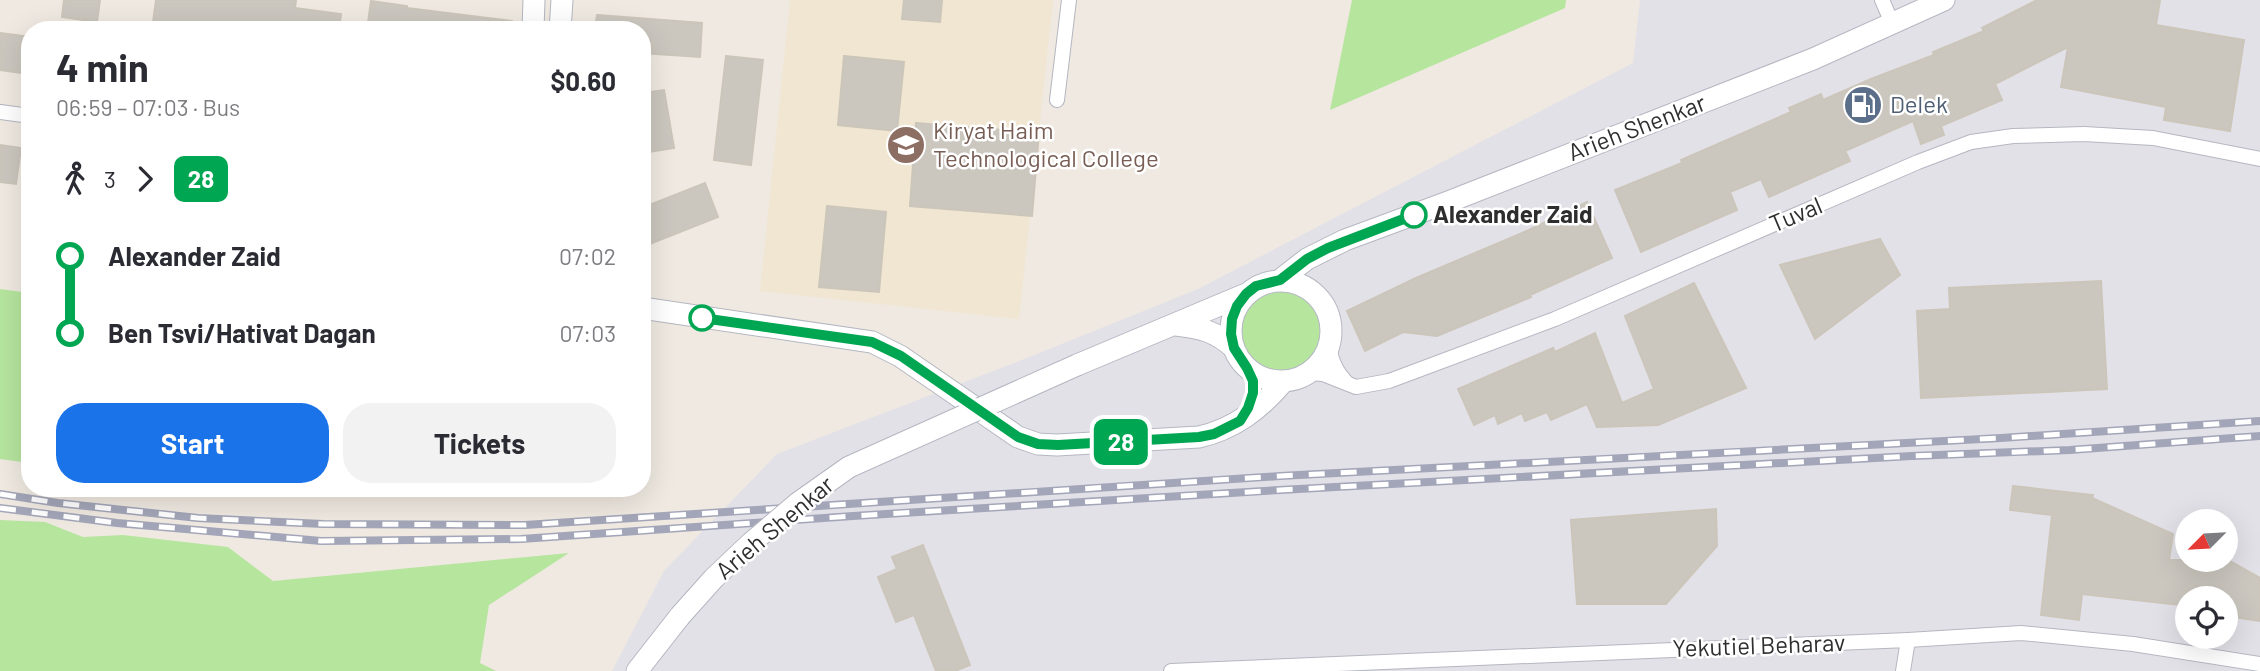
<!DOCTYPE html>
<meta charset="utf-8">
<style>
body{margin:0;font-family:Barlow,sans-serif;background:#f2f2f3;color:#2b2b33;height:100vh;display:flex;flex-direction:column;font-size:26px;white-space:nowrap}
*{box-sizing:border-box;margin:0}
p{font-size:23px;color:#7c7c81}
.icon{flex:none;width:38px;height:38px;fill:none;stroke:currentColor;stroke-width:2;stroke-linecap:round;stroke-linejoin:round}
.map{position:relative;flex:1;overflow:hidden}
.panel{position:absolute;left:21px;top:21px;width:630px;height:476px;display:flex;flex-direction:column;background:#fff;border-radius:28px;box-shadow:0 7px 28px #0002}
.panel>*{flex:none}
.badge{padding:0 14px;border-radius:10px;font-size:24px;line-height:46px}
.needle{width:46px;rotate:246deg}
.buttons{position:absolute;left:2175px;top:509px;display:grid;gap:14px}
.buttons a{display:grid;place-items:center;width:63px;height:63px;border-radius:50%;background:#fff;box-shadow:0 7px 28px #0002;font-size:35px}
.map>.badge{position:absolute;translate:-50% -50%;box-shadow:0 0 0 4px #fff}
.legs{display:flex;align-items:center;gap:10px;height:77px;padding:0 35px;font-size:23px}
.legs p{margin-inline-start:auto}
.headline{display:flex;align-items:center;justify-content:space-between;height:119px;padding:0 35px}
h1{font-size:38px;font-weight:700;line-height:52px}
.button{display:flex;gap:14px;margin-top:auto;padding:14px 35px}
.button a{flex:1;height:80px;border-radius:28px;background:#1a73e8;color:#fff;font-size:28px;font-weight:700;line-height:80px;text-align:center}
.button a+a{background:#f2f2f3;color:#2b2b33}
ul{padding:0 35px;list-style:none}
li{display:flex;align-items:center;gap:24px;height:77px;font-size:26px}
li i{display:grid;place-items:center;width:10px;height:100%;margin:0 9px;background:currentColor}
li i::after{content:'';width:18px;height:18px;margin:-9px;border:5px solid;border-radius:50%;background:#fff}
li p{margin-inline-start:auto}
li:first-child i{background:linear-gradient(#0000 50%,currentColor 0)}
li:last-child i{background:linear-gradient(currentColor 50%,#0000 0)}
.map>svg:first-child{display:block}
.industrial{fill:#e3e1e8;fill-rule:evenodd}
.education{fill:#f0e6d1}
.green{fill:#b6e59e}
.building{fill:#cbc7bf;stroke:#cbc5ba;stroke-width:2}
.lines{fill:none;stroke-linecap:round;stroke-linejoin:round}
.street-casing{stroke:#b4b7c1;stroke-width:16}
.secondary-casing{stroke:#b4b7c1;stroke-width:23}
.street{stroke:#fff;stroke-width:14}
.secondary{stroke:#fff;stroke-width:21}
.rail-casing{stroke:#a3a6b8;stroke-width:8}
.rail{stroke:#fff;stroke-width:5;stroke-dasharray:16;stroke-linecap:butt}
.secondary-bridge-casing{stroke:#b4b7c1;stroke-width:23;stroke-linecap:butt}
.secondary-bridge{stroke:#fff;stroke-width:21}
.line-1-casing{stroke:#fff;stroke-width:16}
.line-1{stroke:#00a651;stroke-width:10}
.stop-1-dot{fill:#fff;stroke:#00a651;stroke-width:3.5}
.labels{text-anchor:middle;stroke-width:5;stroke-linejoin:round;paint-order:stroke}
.service-label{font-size:24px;fill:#4e5e75;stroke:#fff;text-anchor:start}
.street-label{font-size:24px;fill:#2e2e2e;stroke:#fff}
.education-label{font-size:24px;fill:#785e54;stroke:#fff;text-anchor:start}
.stop-label{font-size:24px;font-weight:bold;fill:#2e2e2e;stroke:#fff;text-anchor:start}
</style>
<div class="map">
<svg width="2260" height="671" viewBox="0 0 2260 671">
<rect width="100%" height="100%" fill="#efe9e1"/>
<path class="industrial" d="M1640,0h620v671h-1648l52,-100 113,-117 250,-96 171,-69 435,-226zM2188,522h38v38h-38zM2188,598h38v39h-38z"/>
<path class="education" d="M790,0h263l-34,319 -259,-28z"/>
<path class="green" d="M1352,0h214l-1,8 -235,102z
M0,289l30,4v170l-30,-4z
M1242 331a39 39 0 1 1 78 0a39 39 0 1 1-78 0Z
M0,520l45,2 38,15 40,-2 105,12 45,34 296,-28 -80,52 -9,58 16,8h-496z"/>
<path class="building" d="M64,0h36l-3,22 -35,-5z
M156,0h140l-1,8 46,6 -2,16h-187z
M904,0h38l-2,22 -38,-3z
M2037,0h123l-4,25 88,15 -14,91 -66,-11 2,-13 -105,-20 7,-40 -73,37 7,16 -61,26 3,9 -23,9 -8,-23 -68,30 5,10 -81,36 -8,-18 -31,13 7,18 -96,42 -26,-62 67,-27 -1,-3 110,-48 -2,-4 32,-14 2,6 48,-21 63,-24 -1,-3 51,-21 -2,-3z
M371,1l36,5v2l105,13 -1,9h-144z
M597,15l105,8 -2,34 -58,-4v-23h-47z
M0,33l30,4v37l-30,-4z
M726,56l37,4 -12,105 -37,-5z
M844,56l60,6 -7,69 -59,-6z
M664,90l10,58 -32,5v-60z
M916,123l123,10 -7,83 -122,-10z
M0,145l21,3 -5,36 -16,-2z
M705,183l13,34 -76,30v-39z
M1587,202l25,56 -82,37 1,2 -94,39 -34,-4 -38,19 -18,-40 69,-33 113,-48z
M827,206l59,6 -7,80 -60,-5z
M1880,239l20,36 -85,64 -35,-74z
M2101,281l6,108 -186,9 -4,-87 33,-2 -1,-21z
M1694,283l52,105 -88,37 -61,2 -10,-23 -36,16 -4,-8 -22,9 -3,-8 -24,11 -3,-9 -21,10 -16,-36 95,-41 2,4 40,-19 27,70 32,-14 -29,-73z
M2013,486l80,9 -1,3 81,36 -4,26h59l32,18v43l-34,-5v-18h-38v8l-106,-12 -3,26 -38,-5 11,-100 -42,-5z
M1716,509l1,37 -51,58h-89l-6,-84z
M923,545l47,120 -15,6h-19l-22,-56 -18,7 -18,-45 19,-8 -5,-12z"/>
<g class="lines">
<defs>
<path id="street" d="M1882,0l10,23
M1057,100l12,-100
M0,112l30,4
M1330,342c-1,17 7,31 18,42
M1308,373l15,1 33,13 33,-6 166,-62 363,-157 53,-20 42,-6 71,-2 69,4 107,21
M1171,671l737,-31 113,-7 112,11 127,20
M1903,671l5,-31"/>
<path id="secondary" d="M533,30l1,-30
M560,30l2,-30
M1280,280l27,-21 38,-19 103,-38 365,-143 131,-59
M1231 331a50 50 0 1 1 100 0a50 50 0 1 1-100 0Z
M642,308l230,34 28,14 118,81 20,7 19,1 142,-8c36,-8 62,-29 85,-56
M1176,325c25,3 39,6 58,23
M1077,365l169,-71
M637,671l43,-55"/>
</defs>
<use href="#street" class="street-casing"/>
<use href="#secondary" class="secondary-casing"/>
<use href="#street" class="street"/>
<use href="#secondary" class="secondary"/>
<defs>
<path id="rail" d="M0,494l58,9 140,15 125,6 202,1 755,-49 721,-38 259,-17
M0,508l117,15 204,18 200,-2 332,-23 427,-26 632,-34 158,-6 190,-14"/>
</defs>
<use href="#rail" class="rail-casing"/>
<use href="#rail" class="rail"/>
<defs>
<path id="secondary-bridge" d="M680,616l34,-38 37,-35 47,-40 51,-36 228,-102"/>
</defs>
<use href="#secondary-bridge" class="secondary-bridge-casing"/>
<use href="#secondary-bridge" class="secondary-bridge"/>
</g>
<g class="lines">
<defs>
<path id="line-1" d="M702,318l170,24 29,14 117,81 20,7 20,1 141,-8 15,-3 26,-13 8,-13 5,-15v-12l-6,-13 -13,-20 -3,-14 1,-15 5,-13 9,-12 10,-8 24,-6 27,-21 21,-11 86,-33"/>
</defs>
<use href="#line-1" class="line-1-casing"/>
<use href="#line-1" class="line-1"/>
</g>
<defs>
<symbol id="fuel-disc" viewBox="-11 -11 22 22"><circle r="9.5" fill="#5c6f8a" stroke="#fff"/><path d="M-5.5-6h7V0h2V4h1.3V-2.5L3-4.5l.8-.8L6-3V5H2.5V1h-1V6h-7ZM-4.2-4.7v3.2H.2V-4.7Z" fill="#fff"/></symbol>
<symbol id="university-disc" viewBox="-11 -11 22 22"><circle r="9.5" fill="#8d6e63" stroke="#fff"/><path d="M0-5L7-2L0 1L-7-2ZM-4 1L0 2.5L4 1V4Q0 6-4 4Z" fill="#fff"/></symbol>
</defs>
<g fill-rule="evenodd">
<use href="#fuel-disc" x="1841" y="83" width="44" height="44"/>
<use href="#university-disc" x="884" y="123" width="44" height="44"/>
</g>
<g class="stop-1-dot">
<circle cx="1414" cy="215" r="12"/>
<circle cx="702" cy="318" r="12"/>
</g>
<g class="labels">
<g class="service-label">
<text x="1890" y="113">Delek</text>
</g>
<g class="street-label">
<text transform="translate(1637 128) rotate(-21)" y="8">Arieh Shenkar</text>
<text transform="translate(1796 215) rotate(-23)" y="8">Tuval</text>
<text transform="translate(775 528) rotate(-40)" y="8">Arieh Shenkar</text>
<text transform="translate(1759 646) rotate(-2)" y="8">Yekutiel Beharav</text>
</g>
<g class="education-label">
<text x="933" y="139">Kiryat Haim<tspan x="933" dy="28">Technological College</tspan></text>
</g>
<g class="stop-label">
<text x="1433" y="223">Alexander Zaid</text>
</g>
</g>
</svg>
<div class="buttons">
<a><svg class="needle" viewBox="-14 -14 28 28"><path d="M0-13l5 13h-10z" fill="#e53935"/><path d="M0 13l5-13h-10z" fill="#7c7c81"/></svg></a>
<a><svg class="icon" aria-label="locate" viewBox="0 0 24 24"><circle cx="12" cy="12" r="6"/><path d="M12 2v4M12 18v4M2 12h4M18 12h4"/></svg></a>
</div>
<b class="badge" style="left:1121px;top:442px;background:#00a651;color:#fff">28</b>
<section class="panel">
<div class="headline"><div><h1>4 min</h1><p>06:59 – 07:03 · Bus</p></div><b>$0.60</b></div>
<div class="legs"><svg class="icon" aria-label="walk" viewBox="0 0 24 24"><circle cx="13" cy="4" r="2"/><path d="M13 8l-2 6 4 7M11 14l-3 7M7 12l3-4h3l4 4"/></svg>3<svg class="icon" aria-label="forward" viewBox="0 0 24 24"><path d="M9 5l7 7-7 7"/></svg><b class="badge" style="background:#00a651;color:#fff">28</b></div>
<ul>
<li><i style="color:#00a651"></i><b>Alexander Zaid</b><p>07:02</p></li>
<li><i style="color:#00a651"></i><b>Ben Tsvi/Hativat Dagan</b><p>07:03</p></li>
</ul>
<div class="button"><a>Start</a><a>Tickets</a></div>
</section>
</div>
